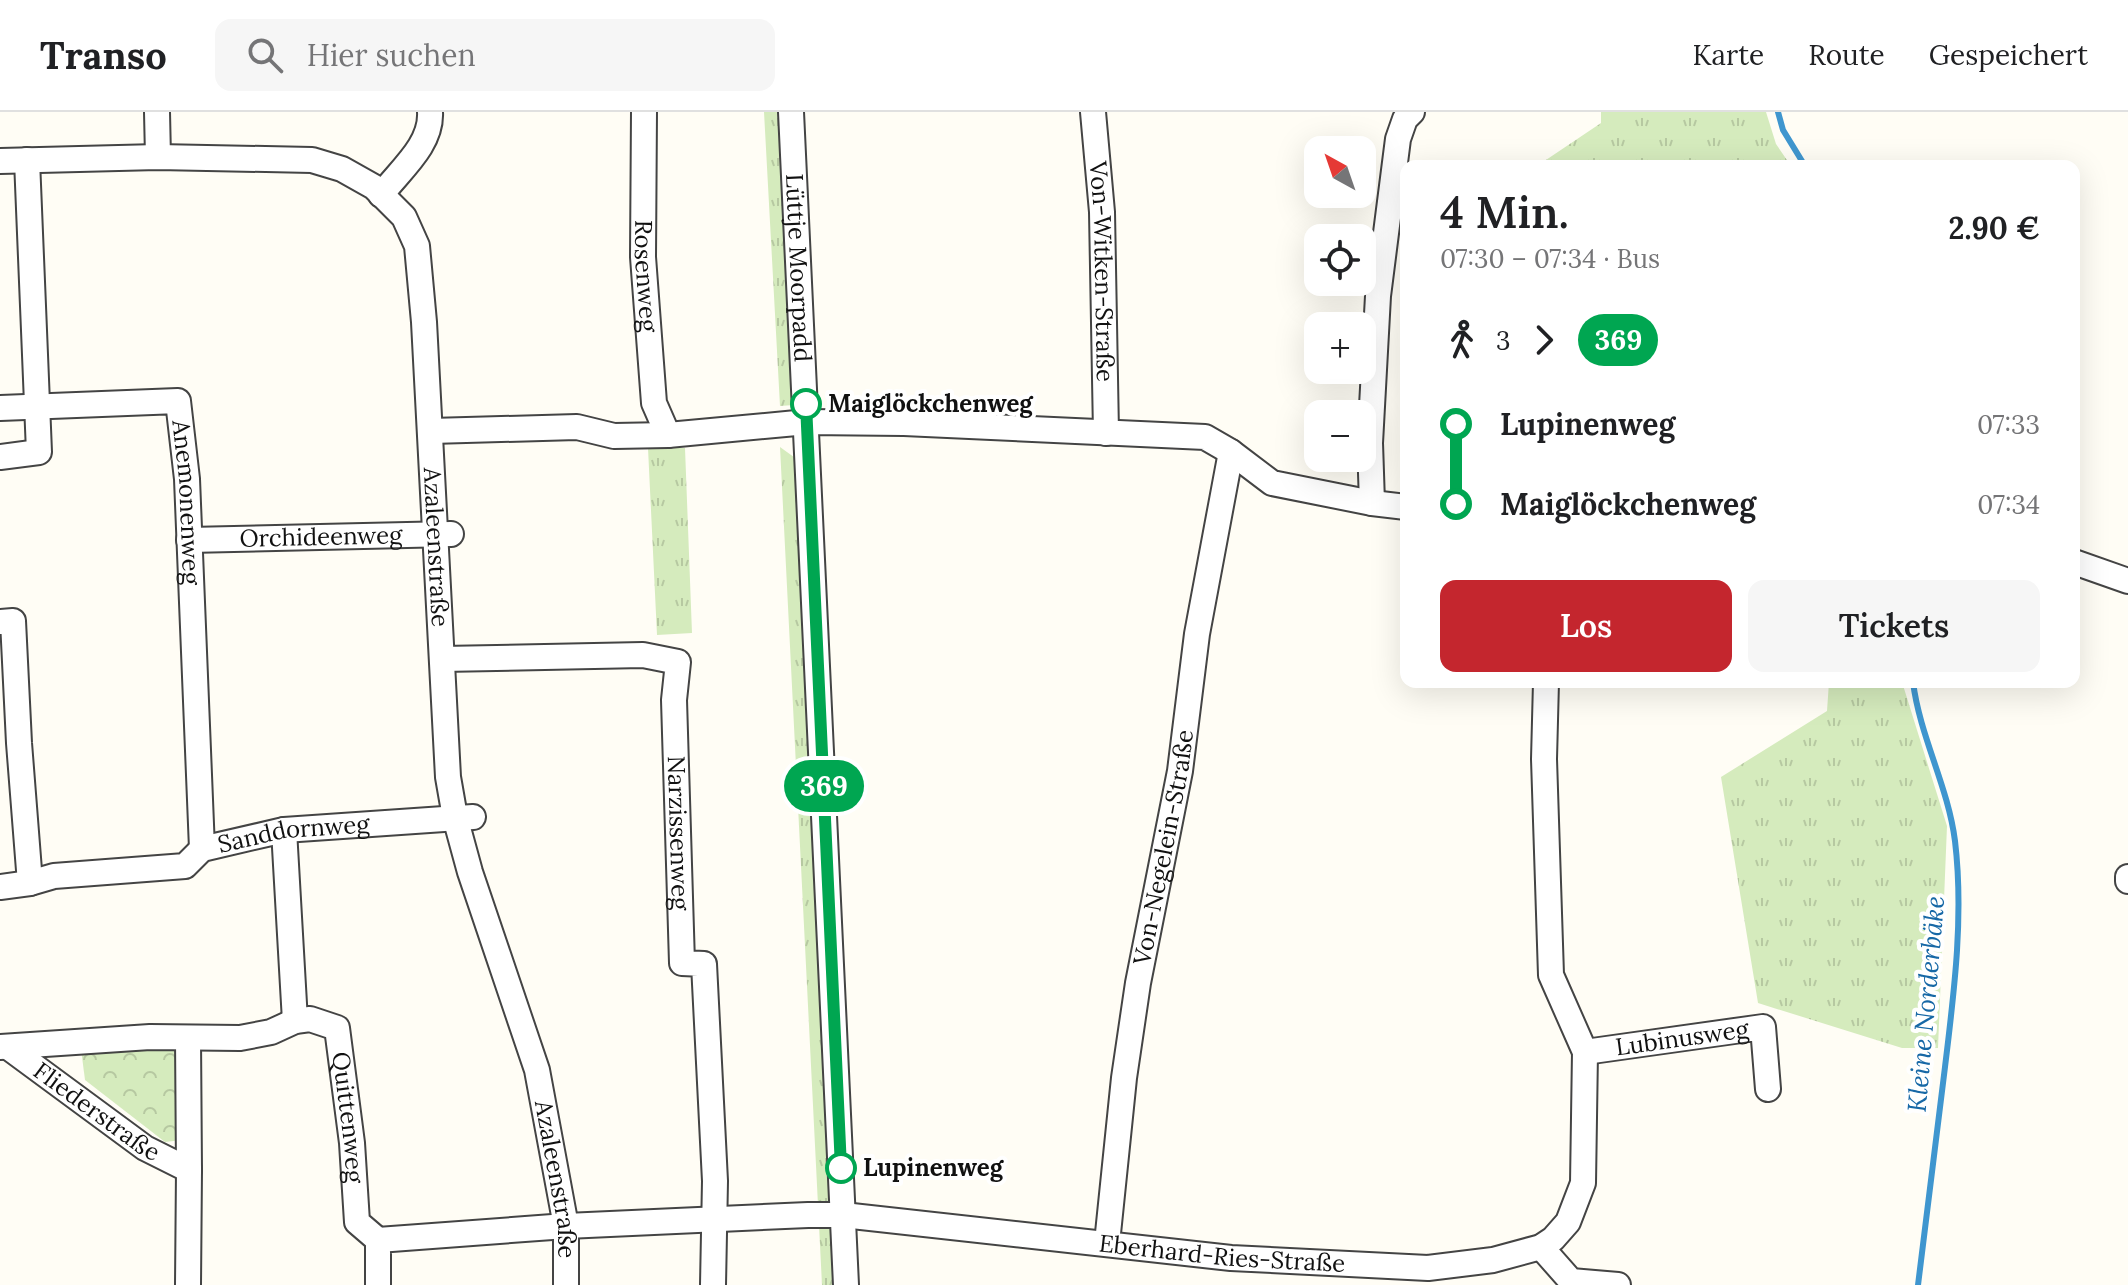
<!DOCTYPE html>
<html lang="de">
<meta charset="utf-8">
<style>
body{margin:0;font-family:Lora,serif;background:#f6f6f6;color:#202124;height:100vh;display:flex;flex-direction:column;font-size:30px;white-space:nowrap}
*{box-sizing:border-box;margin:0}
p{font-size:26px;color:#757577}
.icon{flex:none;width:44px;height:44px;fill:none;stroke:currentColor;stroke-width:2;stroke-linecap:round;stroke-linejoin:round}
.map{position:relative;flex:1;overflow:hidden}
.details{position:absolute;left:1400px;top:48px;width:680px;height:528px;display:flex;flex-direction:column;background:#fff;border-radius:16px;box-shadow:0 8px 32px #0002}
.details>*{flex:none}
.badge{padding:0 16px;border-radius:26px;font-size:28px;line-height:52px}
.needle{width:52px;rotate:320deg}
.fabs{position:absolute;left:1304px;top:24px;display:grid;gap:16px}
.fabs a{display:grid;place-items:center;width:72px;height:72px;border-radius:16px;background:#fff;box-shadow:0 8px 32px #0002;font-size:40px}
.map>.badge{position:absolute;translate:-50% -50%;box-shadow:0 0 0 4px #fff}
.legs{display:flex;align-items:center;gap:12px;height:88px;padding:0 40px;font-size:26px}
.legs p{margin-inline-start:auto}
.overview{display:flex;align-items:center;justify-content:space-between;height:136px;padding:0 40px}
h1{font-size:44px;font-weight:600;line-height:60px}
.cta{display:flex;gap:16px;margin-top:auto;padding:16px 40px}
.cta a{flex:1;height:92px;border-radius:16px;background:#c4262e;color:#fff;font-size:32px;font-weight:600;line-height:92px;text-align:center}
.cta a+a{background:#f6f6f6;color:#202124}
ul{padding:0 40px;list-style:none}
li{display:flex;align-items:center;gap:28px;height:80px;font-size:30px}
li i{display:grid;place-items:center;width:12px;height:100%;margin:0 10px;background:currentColor}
li i::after{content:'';width:20px;height:20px;margin:-10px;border:6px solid;border-radius:50%;background:#fff}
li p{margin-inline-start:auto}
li:first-child i{background:linear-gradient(#0000 50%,currentColor 0)}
li:last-child i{background:linear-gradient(currentColor 50%,#0000 0)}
header{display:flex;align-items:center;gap:48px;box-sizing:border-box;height:112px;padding:0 40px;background:#fff;border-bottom:2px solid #e0e0e0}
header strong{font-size:38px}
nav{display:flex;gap:44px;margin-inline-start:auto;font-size:28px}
.search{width:560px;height:72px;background:#f6f6f6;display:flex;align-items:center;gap:20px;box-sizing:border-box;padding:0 28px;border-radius:16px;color:#757577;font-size:30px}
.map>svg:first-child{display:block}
.grass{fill:url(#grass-tufts)}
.park{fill:url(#park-crowns)}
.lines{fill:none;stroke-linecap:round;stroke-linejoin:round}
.stream{stroke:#3f96cf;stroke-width:6}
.street-casing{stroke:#444;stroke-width:28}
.street{stroke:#fff;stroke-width:24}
.line-1-casing{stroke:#fff;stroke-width:18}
.line-1{stroke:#00a651;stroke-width:12}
.stop-1-dot{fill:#fff;stroke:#00a651;stroke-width:4}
.labels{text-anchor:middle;stroke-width:8;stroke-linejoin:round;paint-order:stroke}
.street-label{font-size:24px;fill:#111;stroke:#fff}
.stop-label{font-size:24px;font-weight:bold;fill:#111;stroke:#fff;text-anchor:start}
.water-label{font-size:26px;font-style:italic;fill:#1768a6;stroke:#fff}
</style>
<header>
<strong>Transo</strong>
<div class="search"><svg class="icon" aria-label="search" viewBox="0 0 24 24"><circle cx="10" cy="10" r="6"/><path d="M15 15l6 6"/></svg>Hier suchen</div>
<nav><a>Karte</a><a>Route</a><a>Gespeichert</a></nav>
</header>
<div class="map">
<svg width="2128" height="1173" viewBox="0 0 2128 1173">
<defs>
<pattern id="grass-tufts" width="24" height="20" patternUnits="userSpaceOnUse" patternTransform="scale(2)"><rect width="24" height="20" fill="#d5ebbd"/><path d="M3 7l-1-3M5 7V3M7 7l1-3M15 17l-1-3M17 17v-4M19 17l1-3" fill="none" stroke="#b6c8a1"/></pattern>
<pattern id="park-crowns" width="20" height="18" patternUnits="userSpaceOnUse" patternTransform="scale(2)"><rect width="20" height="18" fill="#d5ebbd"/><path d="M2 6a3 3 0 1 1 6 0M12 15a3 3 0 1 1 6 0" fill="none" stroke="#b6c8a1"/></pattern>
</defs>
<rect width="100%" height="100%" fill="#fffdf5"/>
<path class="grass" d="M764,0h17l13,293 -14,1z
M1601,0h165l10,32 15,22h-254l64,-43z
M780,335l18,13 39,825h-15z
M648,336h37l7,185 -35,2z
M1829,570h73l45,144 -9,222h-36l-144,-45 -37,-226 106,-66z"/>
<path class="park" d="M176,932l6,96 -17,2 -80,-62 -4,-31z"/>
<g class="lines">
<path class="stream" d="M1778,0l5,18 22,36
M1913,570c7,55 35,104 42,159 9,75 -1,152 -10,226 -9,72 -18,145 -27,218"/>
<defs>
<g id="street">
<path d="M157,0l1,45"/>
<path id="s1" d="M644,0l-1,145 11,146 14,32"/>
<path id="s2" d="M791,0l55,1173"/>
<path id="s3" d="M1093,0l9,100 4,221"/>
<path id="s4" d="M0,49l158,-4 154,3 30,9 32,18 30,30 13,29 7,76 24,455 7,40 15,55 67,198 29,156v59"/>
<path d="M381,83c19,-25 51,-50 49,-83"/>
<path id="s5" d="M0,296l178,-7 9,78 15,370"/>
<path d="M431,319l146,-4 37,9 54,-1 139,-13 97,1 301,14 26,15 41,31 100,20 34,4"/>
<path d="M0,345l39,-5 -12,-292"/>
<path d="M1372,391l-2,-60 8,-147 20,-157 7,-20 7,-7"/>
<path id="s6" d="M189,428l262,-6"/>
<path d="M2074,450l54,19"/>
<path d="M0,510l13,-1 6,122 11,140"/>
<path id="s7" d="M442,547l201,-4 35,7 -4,38 8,263 22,1 11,217 -2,104"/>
<path d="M284,718l11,191"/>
<path d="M2128,765v4"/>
<path id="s8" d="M0,775l30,-4 24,-7 131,-10 17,-17 82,-19 189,-13"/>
<path d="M188,927l1,131"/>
<path id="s9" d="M0,935l150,-10 90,1 31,-6 24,-11 15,-2 27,9 15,115 5,79 21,18"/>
<path id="s10" d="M8,935l137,101 44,22 -1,115"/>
<path id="s11" d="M1585,940l178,-25 5,62"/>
<path id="s12" d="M1107,1131l17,-165 14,-95 42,-212 17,-137 34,-182"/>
<path d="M1541,1135l30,34 47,4"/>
<path id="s13" d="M378,1173v-45l188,-14 242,-11h35l388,43 197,10 65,-8 48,-13 12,-8 15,-17 15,-39 2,-131 -34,-77 -7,-216 2,-77"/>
</g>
</defs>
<use href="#street" class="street-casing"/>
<use href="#street" class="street"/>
</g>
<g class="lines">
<defs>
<path id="line-1" d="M806,292l35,764"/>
</defs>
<use href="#line-1" class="line-1-casing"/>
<use href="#line-1" class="line-1"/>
</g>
<g class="stop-1-dot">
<circle cx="806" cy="292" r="14"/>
<circle cx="841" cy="1056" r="14"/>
</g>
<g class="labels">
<g class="street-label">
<text dy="8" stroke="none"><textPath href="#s2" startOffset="156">Lüttje Moorpadd</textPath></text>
<text dy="8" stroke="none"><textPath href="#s3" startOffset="160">Von-Witken-Straße</textPath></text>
<text dy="8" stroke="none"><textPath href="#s1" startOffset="164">Rosenweg</textPath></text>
<text dy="8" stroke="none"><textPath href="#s5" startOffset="280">Anemonenweg</textPath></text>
<text dy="8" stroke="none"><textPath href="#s6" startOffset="132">Orchideenweg</textPath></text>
<text dy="8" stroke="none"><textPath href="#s4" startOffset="756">Azaleenstraße</textPath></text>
<text dy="8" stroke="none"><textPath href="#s7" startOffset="408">Narzissenweg</textPath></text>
<text dy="8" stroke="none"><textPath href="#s8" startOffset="304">Sanddornweg</textPath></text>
<text dy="8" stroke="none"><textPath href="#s12" startOffset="400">Von-Negelein-Straße</textPath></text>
<text dy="8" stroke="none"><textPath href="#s11" startOffset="98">Lubinusweg</textPath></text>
<text dy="8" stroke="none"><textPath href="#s10" startOffset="110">Fliederstraße</textPath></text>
<text dy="8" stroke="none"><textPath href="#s9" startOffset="432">Quittenweg</textPath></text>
<text dy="8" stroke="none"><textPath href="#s4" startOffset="1404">Azaleenstraße</textPath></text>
<text dy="8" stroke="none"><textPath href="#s13" startOffset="892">Eberhard-Ries-Straße</textPath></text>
</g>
<g class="stop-label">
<text x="828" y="300">Maiglöckchenweg</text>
<text x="863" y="1064">Lupinenweg</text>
</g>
<g class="water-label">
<text transform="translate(1926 892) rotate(-85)" y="9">Kleine Norderbäke</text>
</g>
</g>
</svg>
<div class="fabs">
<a><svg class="needle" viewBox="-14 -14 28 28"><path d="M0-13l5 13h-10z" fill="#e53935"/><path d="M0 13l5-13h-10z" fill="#757577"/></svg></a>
<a><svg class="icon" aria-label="locate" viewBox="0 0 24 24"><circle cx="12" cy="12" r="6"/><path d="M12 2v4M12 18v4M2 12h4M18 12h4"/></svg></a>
<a>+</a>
<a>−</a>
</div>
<b class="badge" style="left:824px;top:674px;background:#00a651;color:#fff">369</b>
<section class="details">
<div class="overview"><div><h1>4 Min.</h1><p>07:30 – 07:34 · Bus</p></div><b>2.90 €</b></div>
<div class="legs"><svg class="icon" aria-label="walk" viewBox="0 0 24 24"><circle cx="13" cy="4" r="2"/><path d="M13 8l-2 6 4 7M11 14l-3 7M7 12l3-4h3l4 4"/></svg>3<svg class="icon" aria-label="forward" viewBox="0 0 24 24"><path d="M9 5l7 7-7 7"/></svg><b class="badge" style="background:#00a651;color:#fff">369</b></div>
<ul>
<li><i style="color:#00a651"></i><b>Lupinenweg</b><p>07:33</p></li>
<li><i style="color:#00a651"></i><b>Maiglöckchenweg</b><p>07:34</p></li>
</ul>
<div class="cta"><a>Los</a><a>Tickets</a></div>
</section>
</div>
